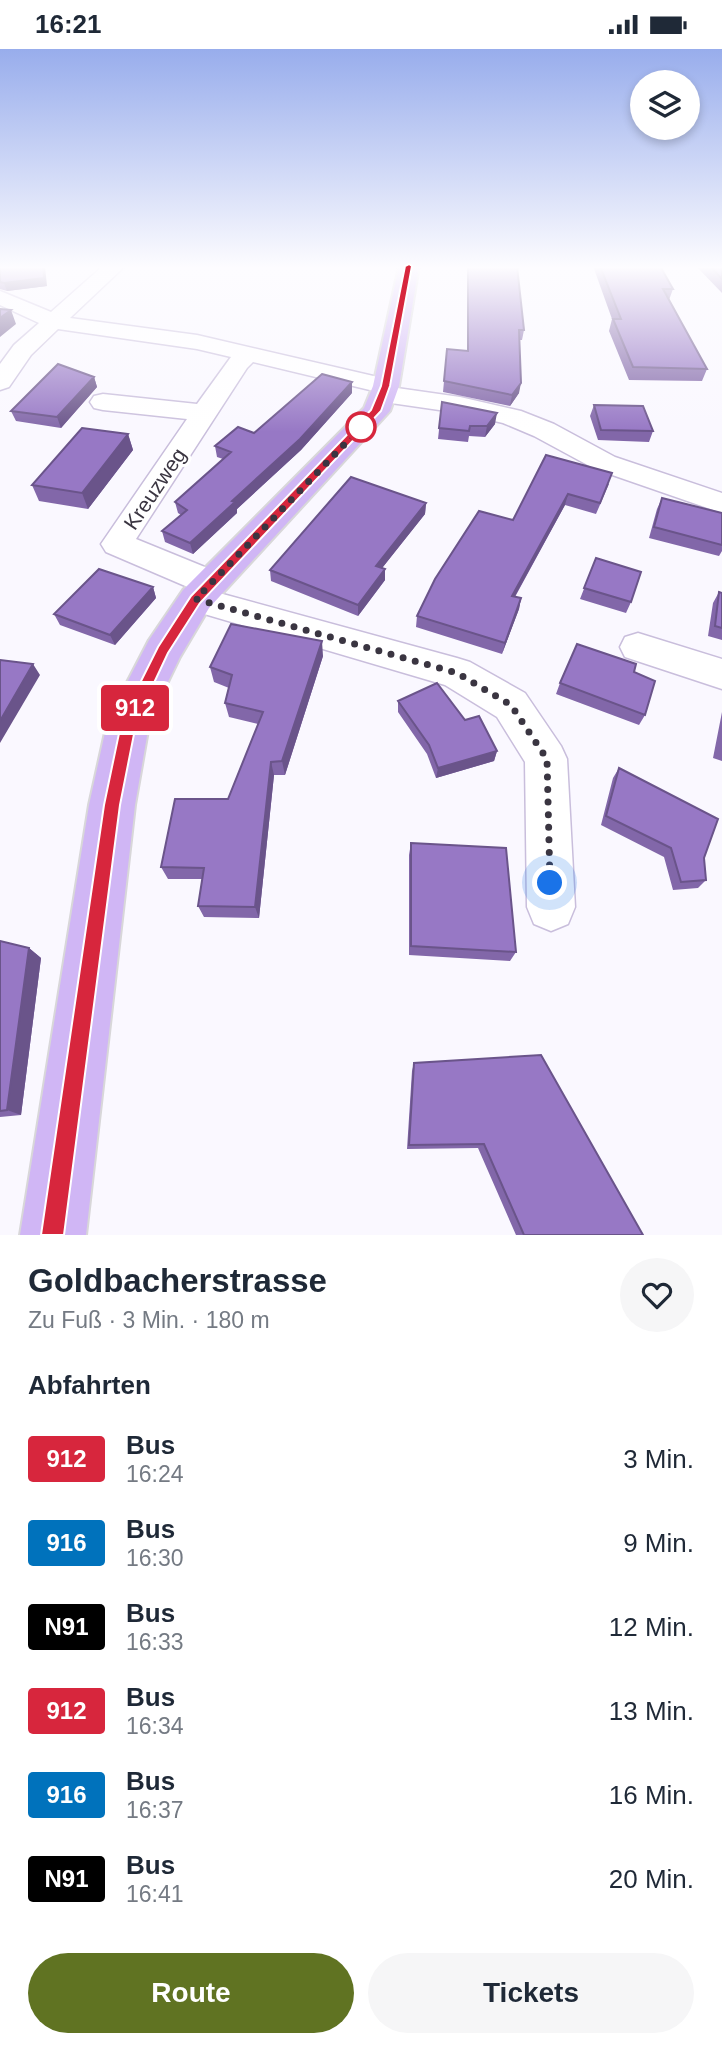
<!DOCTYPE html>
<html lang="de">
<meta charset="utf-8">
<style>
body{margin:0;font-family:Helvetica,sans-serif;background:#f6f6f7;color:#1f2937;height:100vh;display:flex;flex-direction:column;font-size:26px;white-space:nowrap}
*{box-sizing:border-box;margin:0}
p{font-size:23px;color:#747a83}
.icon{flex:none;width:38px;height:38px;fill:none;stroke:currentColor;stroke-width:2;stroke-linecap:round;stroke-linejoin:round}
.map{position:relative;height:1186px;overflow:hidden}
.details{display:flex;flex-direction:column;background:#fff;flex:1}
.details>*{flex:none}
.badge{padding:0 14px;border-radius:5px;font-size:24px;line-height:46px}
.tools{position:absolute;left:630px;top:21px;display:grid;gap:14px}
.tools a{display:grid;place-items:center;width:70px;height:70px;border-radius:50%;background:#fff;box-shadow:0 4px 10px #0003;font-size:35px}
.you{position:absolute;width:35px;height:35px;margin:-18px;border:5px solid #fff;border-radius:50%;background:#1a73e8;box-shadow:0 0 0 10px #1a73e833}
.map>.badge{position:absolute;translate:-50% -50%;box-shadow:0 0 0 4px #fff}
h2{padding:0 28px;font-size:26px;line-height:63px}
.round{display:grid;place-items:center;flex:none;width:74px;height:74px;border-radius:37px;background:#f6f6f7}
.head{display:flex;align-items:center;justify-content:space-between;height:119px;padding:0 28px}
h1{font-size:33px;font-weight:700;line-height:52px}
.cta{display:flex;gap:14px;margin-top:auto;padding:14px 28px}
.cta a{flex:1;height:80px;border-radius:42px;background:#607322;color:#fff;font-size:28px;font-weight:700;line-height:80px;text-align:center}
.cta a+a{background:#f6f6f7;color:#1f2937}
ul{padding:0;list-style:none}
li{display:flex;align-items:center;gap:21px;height:84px;padding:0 28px}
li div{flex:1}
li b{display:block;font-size:26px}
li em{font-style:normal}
li .badge{min-width:77px;font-weight:700;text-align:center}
.status{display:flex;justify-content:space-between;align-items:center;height:49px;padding:0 35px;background:#fff;direction:ltr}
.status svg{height:19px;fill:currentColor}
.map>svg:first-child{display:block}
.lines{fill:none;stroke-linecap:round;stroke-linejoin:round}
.minor-casing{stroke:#c9bedc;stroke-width:3}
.major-casing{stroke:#d8d7d9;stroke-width:4}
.minor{fill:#fff;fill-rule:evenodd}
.major{fill:#d0b6f5;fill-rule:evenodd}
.wall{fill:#8267a9}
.shaded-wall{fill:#6a548a}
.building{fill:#9778c5;stroke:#6a548a;stroke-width:2}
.line{fill:#d7263d;stroke:#fff;stroke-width:2}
.walk{stroke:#3a3541;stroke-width:7;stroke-dasharray:0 12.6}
.stop-dot{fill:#fff;stroke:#d7263d;stroke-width:3.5}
.labels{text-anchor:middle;stroke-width:6;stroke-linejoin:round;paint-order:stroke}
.street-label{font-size:21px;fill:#3a3541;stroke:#fff}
</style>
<div class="status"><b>16:21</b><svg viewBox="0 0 49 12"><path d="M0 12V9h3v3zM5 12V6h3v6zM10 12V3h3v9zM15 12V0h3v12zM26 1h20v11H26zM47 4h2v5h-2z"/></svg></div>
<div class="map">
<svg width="722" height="1186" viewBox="0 0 722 1186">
<rect width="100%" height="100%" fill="#faf8ff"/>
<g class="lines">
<defs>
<path id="minor" d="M103,217h22l-55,52 127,17 198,46 2,7 63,9 61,14 33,13 61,33 107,36v20l-127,-44 -61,-33 -31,-13 -43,-10 -76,-11 -9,-3 -4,-5 3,-3 -121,-29 -6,6 -111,171 86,35 5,9 -8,10 238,65 13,4 55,31 36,53 6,13 8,148 -7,17 -17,7 -17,-7 -7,-17 -2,-145 -28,-45 -52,-32 -261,-77 -5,-9 5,-9 6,-2 -84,-36 -5,-8 86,-125 -84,-9 -9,-2 -4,-6 4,-6 9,-2 94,10 34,-47 -34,-8 -139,-20 -27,26 -22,32 -9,3v-26l14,-19 25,-22 -39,-18v-14l51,21z
M638,584l84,26v30l-97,-32 -5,-10 5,-10z"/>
<path id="major" d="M399,217h20l-20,120 -9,25 -181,197 -29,49 -30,62 -15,86 -49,430h-66l69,-430 19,-86 41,-79 34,-50 181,-182 9,-22z"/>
</defs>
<use href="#minor" class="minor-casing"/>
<use href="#major" class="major-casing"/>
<use href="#minor" class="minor"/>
<use href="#major" class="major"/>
</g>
<path class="wall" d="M0,217l47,20 -40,5 -7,-2z
M63,217h31l-1,2z
M468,217l56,64 -2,10h-2l-1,53 -9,13 -67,-14 4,-43 20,2v-65z
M593,217h67l13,23 -4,11 38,69 -5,12 -73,-1 -20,-49 3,-12z
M696,217h26v27z
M94,328l3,10 -36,41 -45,-7 -5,-10z
M352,344l-51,57 -64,59v4l-44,41 -28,-12 -3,-11 19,-16 -3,-2 -3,-11 48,-43 -6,-2 -2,-11 39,-13z
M442,353l53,22 -10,13 -16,-1 -1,6 -30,-3z
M594,356l59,26 -4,11 -51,-2 -8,-24z
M128,385l5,16 -45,59 -49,-8 -7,-16z
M546,406l63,29 -13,30 -31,-9 -50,92 6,1 -2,11 -17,45 -86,-27 1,-11 96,-96z
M662,449l60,15v38l-3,5 -70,-18 8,-29z
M426,454l-1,11 -43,54 3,12 -27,36 -87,-35 -1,-11z
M596,509l35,44 -5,11 -46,-14z
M153,538l3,11 -41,47 -55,-20 -6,-11z
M719,543l3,1v47l-14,-4 5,-33z
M323,607l-38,119h-11l-15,143 -55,-1 -6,-11 4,-27h-34l-7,-12 67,-68 30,-75 -29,-7 -4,-14 4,-15 -15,-6 -4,-15z
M634,623l11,43 -6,10 -83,-31 4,-11z
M398,652l67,19 32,31 -3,10 -58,17 -9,-24 -29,-42z
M722,663v49l-9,-3z
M619,719l85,90 2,22 -8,8 -25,2 -9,-33 -63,-32 12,-47z
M411,794l105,109 -6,9 -101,-6v-100z
M0,892l29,7 12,10 -20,157 -21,2z
M414,1014l229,172h-127l-38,-87 -71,1 5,-78z"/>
<path class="shaded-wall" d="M43,217h2l2,20 -40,5 -3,-8z
M11,261l5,14 -16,13v-19z
M94,328l3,10 -36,41 -4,-11z
M352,333v11l-51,57 -64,59v4l-44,41 -3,-11z
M521,334l-2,10 -9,13 2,-11z
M497,364l-2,11 -10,13 2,-11z
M128,385l5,16 -45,59 -6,-16z
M568,445l-3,11 -56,102 3,-11z
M426,454l-1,11 -50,63 1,-11z
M385,520v11l-27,36v-11z
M153,538l3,11 -41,47 -5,-10z
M521,549l-2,11 -17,45 3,-11z
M322,592l1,15 -38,119 -3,-14z
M33,615l7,11 -40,68v-22z
M497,702l-3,10 -58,17 2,-10z
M271,713l3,13 -15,143 -4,-11z
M29,899l12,10 -20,157 -14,-5z"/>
<path class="building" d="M0,217h43l1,12 -40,5 -4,-1z
M468,217h49l7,64h-5l2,53 -9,12 -68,-14 3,-32 21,2z
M600,217h60l13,23h-10l44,80 -74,-2 -20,-48h8z
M710,217h12v13z
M0,260l11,1 -11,8z
M58,315l36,13 -37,40 -46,-6z
M322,325l30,8 -52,57 -68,62 3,1 -45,41 -28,-12 25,-21 -12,-8 56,-50 -16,-6 23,-19 16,6z
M442,353l55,11 -10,13h-17l-1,5 -30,-3z
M594,356l49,1 10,25 -52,-1z
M82,379l46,6 -46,59 -50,-8z
M546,406l66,18 -12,30 -32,-9 -56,102 9,2 -16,45 -88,-27 18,-37 44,-68 34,9z
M351,428l75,26 -50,63 9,3 -27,36 -88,-35z
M662,449l60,15v32l-68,-18z
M596,509l45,14 -10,30 -47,-14z
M99,520l54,18 -43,48 -56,-21z
M719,543l3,1v35l-7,-2z
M231,575l91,17 -40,120 -11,1 -16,145 -57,-1 6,-38 -43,-1 14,-68h53l35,-87 -38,-9 7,-28 -22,-8z
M577,595l59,20 -2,8 21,9 -10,34 -85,-32z
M0,611l33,4 -33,57z
M437,634l28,37 14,-4 18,35 -59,17 -9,-23 -31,-44z
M619,719l99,51 -14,39 2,22 -25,2 -10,-34 -65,-32z
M411,794l95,5 10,104 -105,-6z
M0,892l29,7 -22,162 -7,1z
M541,1006l102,180h-119l-40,-91 -75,1 5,-82z"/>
<linearGradient id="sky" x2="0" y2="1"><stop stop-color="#98adec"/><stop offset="0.57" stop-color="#fdfcff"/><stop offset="1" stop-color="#fdfcff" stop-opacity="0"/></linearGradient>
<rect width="722" height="383" fill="url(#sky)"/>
<path class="line" d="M409,215l3,2 -22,120 -9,25 -181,192 -32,50 -31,66 -17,86 -56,430h-23l63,-430 18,-86 36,-72 33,-51 180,-186 10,-24 24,-120z"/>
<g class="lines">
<path class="walk" d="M361,378l-165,172 261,74 54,32 36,54 3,124"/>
</g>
<circle class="stop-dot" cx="361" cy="378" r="14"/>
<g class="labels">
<g class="street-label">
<text transform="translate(155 440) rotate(-56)" y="7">Kreuzweg</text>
</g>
</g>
</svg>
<div class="tools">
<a><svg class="icon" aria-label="layers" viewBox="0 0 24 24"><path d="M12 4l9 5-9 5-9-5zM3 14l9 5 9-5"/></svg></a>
</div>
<div class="you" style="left:550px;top:834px"></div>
<b class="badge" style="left:135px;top:659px;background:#d7263d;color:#fff">912</b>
</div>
<section class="details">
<div class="head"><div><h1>Goldbacherstrasse</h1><p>Zu Fuß · 3 Min. · 180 m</p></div><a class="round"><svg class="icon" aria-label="heart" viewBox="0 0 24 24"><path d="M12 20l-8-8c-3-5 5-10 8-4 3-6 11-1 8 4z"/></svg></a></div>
<h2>Abfahrten</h2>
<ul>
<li><span class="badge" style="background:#d7263d;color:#fff">912</span><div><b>Bus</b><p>16:24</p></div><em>3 Min.</em></li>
<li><span class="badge" style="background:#0072bc;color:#fff">916</span><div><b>Bus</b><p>16:30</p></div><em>9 Min.</em></li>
<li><span class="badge" style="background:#000;color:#fff">N91</span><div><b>Bus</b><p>16:33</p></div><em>12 Min.</em></li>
<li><span class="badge" style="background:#d7263d;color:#fff">912</span><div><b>Bus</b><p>16:34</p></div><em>13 Min.</em></li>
<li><span class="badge" style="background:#0072bc;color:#fff">916</span><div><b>Bus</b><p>16:37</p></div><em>16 Min.</em></li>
<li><span class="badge" style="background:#000;color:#fff">N91</span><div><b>Bus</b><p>16:41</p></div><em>20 Min.</em></li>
</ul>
<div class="cta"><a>Route</a><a>Tickets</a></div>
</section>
